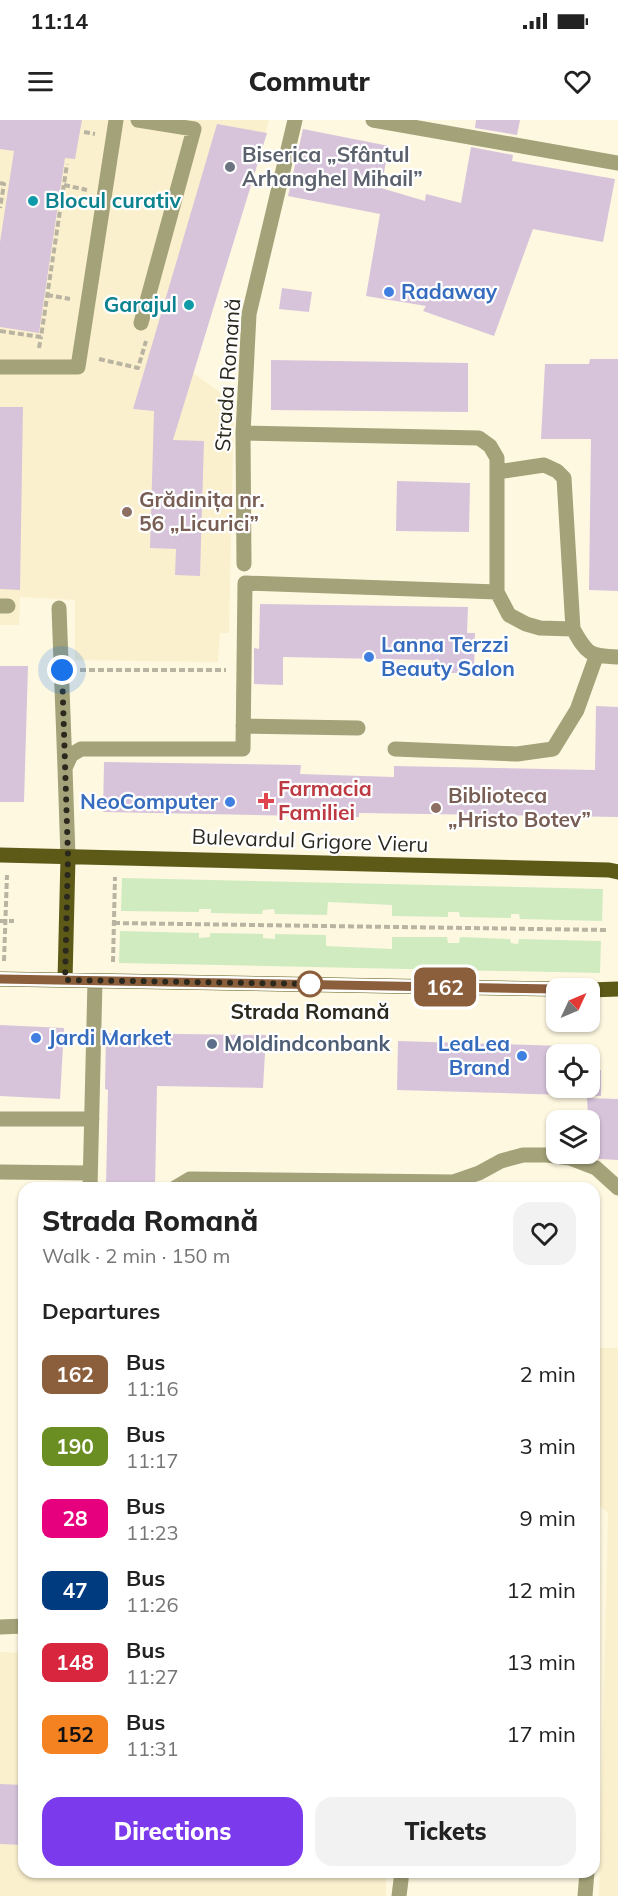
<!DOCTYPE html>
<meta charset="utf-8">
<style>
body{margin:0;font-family:Mulish,sans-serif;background:#f2f2f2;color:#222;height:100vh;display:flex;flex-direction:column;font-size:22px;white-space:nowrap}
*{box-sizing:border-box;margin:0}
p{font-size:20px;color:#767676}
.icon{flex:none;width:33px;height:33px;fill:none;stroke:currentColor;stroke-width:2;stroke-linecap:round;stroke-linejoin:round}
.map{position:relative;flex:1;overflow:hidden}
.panel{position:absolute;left:18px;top:1062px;width:582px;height:696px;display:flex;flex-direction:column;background:#fff;border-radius:18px;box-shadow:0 2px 4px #0004}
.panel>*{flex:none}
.badge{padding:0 12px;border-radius:9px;font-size:21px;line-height:39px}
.needle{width:39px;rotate:46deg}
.buttons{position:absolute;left:546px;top:858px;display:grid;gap:12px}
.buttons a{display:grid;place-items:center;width:54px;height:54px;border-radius:12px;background:#fff;box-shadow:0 2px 4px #0004;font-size:30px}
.you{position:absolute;width:30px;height:30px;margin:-15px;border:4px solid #fff;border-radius:50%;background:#1a73e8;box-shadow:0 0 0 9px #1a73e833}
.map>.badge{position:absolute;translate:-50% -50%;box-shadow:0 0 0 3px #fff}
h2{padding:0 24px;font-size:22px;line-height:54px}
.round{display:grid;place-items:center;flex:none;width:63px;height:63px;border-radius:18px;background:#f2f2f2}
.head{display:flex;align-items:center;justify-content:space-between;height:102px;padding:0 24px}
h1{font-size:28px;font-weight:800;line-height:45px}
.cta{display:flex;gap:12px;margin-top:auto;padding:12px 24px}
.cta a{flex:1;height:69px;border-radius:18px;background:#7c3aed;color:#fff;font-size:24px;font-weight:800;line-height:69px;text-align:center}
.cta a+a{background:#f2f2f2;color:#222}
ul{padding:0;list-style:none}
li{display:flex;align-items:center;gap:18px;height:72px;padding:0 24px}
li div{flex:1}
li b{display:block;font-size:22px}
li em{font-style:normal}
li .badge{min-width:66px;font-weight:700;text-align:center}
.status{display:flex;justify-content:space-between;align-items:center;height:42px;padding:0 30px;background:#fff;direction:ltr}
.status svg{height:16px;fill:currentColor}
header{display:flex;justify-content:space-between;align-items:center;height:78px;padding:0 24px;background:#fff;font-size:27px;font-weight:800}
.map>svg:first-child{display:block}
.built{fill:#fbf0cd}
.green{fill:#d1ebc1}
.building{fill:#d7c4db;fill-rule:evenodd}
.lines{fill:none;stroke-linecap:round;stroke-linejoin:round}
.path{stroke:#b9b4a1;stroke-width:4;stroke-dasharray:6 3;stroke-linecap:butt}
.minor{stroke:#a3a279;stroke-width:15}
.major{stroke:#5d5a18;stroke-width:15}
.line-casing{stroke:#fff;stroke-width:14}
.line{stroke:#8b5e3c;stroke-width:9}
.walk{stroke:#2b281d;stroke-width:6;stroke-dasharray:0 10.8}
.worship-dot{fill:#6b7280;stroke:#fff;stroke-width:2}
.culture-dot{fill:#0f9aa8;stroke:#fff;stroke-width:2}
.shop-dot{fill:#3f7fe0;stroke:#fff;stroke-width:2}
.education-dot{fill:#8d6e63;stroke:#fff;stroke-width:2}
.health-dot{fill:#e0444e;stroke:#fff;stroke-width:2}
.stop-dot{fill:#fff;stroke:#8b5e3c;stroke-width:3}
.service-dot{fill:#5c6f8a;stroke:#fff;stroke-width:2}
.labels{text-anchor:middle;stroke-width:4.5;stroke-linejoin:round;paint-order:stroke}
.worship-label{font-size:21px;font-weight:bold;fill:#5b616d;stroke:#fff;text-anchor:start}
.culture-label{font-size:21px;font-weight:bold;fill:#0d838f;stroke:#fff;text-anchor:start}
.shop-label{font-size:21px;font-weight:bold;fill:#366cbe;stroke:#fff;text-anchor:start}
.street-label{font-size:21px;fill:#2b281d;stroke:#fff}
.education-label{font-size:21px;font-weight:bold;fill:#785e54;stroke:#fff;text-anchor:start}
.health-label{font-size:21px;font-weight:bold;fill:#be3a42;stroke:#fff;text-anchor:start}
.stop-label{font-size:21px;font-weight:bold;fill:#2b281d;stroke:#fff}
.service-label{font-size:21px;font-weight:bold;fill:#4e5e75;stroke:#fff;text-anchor:start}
</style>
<div class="status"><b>11:14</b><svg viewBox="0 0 49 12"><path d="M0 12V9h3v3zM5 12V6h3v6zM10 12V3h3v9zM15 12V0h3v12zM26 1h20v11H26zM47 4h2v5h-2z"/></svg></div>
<header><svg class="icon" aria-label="menu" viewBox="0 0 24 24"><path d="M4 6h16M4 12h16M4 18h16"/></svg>Commutr<svg class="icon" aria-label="heart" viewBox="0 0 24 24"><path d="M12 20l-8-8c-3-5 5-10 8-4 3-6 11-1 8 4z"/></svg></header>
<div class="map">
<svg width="618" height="1776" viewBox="0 0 618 1776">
<rect width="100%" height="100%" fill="#fef8e1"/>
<path class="built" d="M0,0h269l-76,253 41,29 -5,231h-9l-2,29 -143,-2v-60l-55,-3 -1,28h-19z
M594,1228h24v548h-19l9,-383 -14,-12z
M0,1532l24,1v219h362v24h-386z"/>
<path class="green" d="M122,758l481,11 -1,32 -82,-2 -1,-5h-8v4l-51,-1 -1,-5h-11v5l-56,-1v-11l-64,-3 -1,13 -52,-1 -1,-5 -11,1 -1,4 -51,-1v-4h-12v3l-78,-1z
M120,811l79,2v5l11,-1v-4l53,1v4l12,1v-5l51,1v11l66,3v-12h55l1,6h11l1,-6 50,2 1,4 7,1 1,-5 82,2 -1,32 -481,-10z"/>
<path class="building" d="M0,0h82l-7,39 -10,-1 -26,175 -39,-6v-85l14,-91 -14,-2z
M476,0h44l-3,15 -42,-7z
M217,4l50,9 -94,307 31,1 -4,135 -25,-1 1,-26 -26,-1 4,-137 -21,-2z
M303,9l86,17 -8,42 44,13 1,-7 35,9 10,-56 42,8 -1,6 103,18 -12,63 -70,-13 -39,107 -71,-25 3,-5 -60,-10 14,-82 -92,-18z
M282,168l30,4 -3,20 -30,-3z
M590,239h28v232l-29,-1 2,-151h-50l4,-75h44z
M271,240l197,3v49l-197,-2z
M0,287h23l-3,183 -20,-1z
M397,361l73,2 -1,49 -73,-1z
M260,484l208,3 -1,26h8l-1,40h-42v-13l-149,-3v28l-29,-1v-36l5,1z
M0,546h28l-4,136h-24z
M596,586l22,1v110l-259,-4v4l-256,-5 1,-50 197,3 -1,9 94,3v-11l201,4z
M0,905l64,3 -4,71 -60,-3z
M106,913l160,2 -3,53 -106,-2 -2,102 -49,-1 2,-97 -3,-1z
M398,921l196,6 -1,23h8v26l-204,-6zM556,934h34v34h-34z
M587,978l31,1v61l-18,-1 -14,-5h4z
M0,1664l24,1v60l-24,-1z"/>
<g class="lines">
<path class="path" d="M84,12l11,2
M0,63l4,1 -4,24
M64,65l23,5
M47,175l23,4
M0,211l41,6 26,-173
M39,228l2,-11
M99,239l39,9 8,-27
M80,550h146
M0,801h14
M114,803l493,7
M4,841l3,-86
M113,842l2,-85"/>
<path class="minor" d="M138,0l56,9 -53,194
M373,0l245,43
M0,247h78l38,-247
M243,313l236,5 11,8 7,12v134l12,23 17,9 14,4 33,1
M497,352l47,-7 13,6 7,7 9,151c14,25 16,27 45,28
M244,444l-1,-131 6,-119 46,-194
M0,486h8
M59,488l6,160
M243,606l115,2
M395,629l122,5 36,-5 24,-39 19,-53
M68,737l-3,-89 6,-13 10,-6h162l2,-166 252,9
M0,999h92
M0,1052l90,1
M90,1068l5,-207
M175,1068l15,-9 263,3 26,-9 22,-12 22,-6h24l23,3 26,10 22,20
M0,1507l24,-1
M399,1776l3,-24
M585,1776l2,-24"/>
<path class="major" d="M0,735l609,15 9,2
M0,859l556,10
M65,860l3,-123
M590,870l28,-1"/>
</g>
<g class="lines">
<defs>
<path id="line" d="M0,859l556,10"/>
</defs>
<use href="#line" class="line-casing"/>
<use href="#line" class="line"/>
<path class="walk" d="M62,550l6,187 -3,123 245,4"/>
</g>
<circle class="worship-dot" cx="230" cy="47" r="6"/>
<g class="culture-dot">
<circle cx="33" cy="81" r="6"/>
<circle cx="189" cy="185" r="6"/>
</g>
<g class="shop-dot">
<circle cx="389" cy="172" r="6"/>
<circle cx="369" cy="537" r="6"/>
<circle cx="230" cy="682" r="6"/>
<circle cx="36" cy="918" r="6"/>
<circle cx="522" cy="936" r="6"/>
</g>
<g class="education-dot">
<circle cx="127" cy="392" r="6"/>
<circle cx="436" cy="688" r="6"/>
</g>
<path class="health-dot" d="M263 672h6v6h6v6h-6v6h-6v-6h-6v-6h6z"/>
<circle class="stop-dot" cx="310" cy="864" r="12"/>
<circle class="service-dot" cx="212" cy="924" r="6"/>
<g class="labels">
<g class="worship-label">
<text x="242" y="42">Biserica „Sfântul<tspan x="242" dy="24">Arhanghel Mihail”</tspan></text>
</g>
<g class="culture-label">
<text x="45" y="88">Blocul curativ</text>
<text x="177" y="192" text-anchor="end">Garajul</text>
</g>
<g class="shop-label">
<text x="401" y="179">Radaway</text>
<text x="381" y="532">Lanna Terzzi<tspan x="381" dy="24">Beauty Salon</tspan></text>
<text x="218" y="689" text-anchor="end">NeoComputer</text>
<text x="48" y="925">Jardi Market</text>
<text x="510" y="931" text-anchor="end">LeaLea<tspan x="510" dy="24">Brand</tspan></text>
</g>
<g class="street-label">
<text transform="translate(228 255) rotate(-86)" y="7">Strada Romană</text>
<text transform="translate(310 721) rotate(2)" y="7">Bulevardul Grigore Vieru</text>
</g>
<g class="education-label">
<text x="139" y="387">Grădinița nr.<tspan x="139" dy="24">56 „Licurici”</tspan></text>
<text x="448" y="683">Biblioteca<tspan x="448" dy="24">„Hristo Botev”</tspan></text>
</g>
<g class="health-label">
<text x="278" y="676">Farmacia<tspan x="278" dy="24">Familiei</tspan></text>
</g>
<g class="stop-label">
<text x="310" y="899">Strada Romană</text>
</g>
<g class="service-label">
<text x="224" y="931">Moldindconbank</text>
</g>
</g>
</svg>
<div class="buttons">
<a><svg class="needle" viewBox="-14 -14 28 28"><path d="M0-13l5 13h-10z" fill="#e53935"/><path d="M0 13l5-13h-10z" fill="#767676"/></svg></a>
<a><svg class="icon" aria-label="locate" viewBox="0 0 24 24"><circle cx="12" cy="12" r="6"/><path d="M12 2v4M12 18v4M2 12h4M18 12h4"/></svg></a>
<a><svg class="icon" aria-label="layers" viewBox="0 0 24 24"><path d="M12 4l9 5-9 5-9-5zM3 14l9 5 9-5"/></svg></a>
</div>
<div class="you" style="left:62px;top:550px"></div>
<b class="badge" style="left:445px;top:867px;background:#8b5e3c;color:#fff">162</b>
<section class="panel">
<div class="head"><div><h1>Strada Romană</h1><p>Walk · 2 min · 150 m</p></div><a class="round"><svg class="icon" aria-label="heart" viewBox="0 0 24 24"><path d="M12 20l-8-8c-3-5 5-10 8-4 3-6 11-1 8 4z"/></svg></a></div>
<h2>Departures</h2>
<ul>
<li><span class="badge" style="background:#8b5e3c;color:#fff">162</span><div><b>Bus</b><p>11:16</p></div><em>2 min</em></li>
<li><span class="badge" style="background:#6b8e23;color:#fff">190</span><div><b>Bus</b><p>11:17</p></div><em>3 min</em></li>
<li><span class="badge" style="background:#e6007e;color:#fff">28</span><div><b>Bus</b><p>11:23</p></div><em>9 min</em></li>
<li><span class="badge" style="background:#003b80;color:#fff">47</span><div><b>Bus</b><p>11:26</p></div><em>12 min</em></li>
<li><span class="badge" style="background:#d7263d;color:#fff">148</span><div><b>Bus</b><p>11:27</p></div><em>13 min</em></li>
<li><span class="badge" style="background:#f58220;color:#111">152</span><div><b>Bus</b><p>11:31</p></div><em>17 min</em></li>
</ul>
<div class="cta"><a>Directions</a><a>Tickets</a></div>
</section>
</div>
